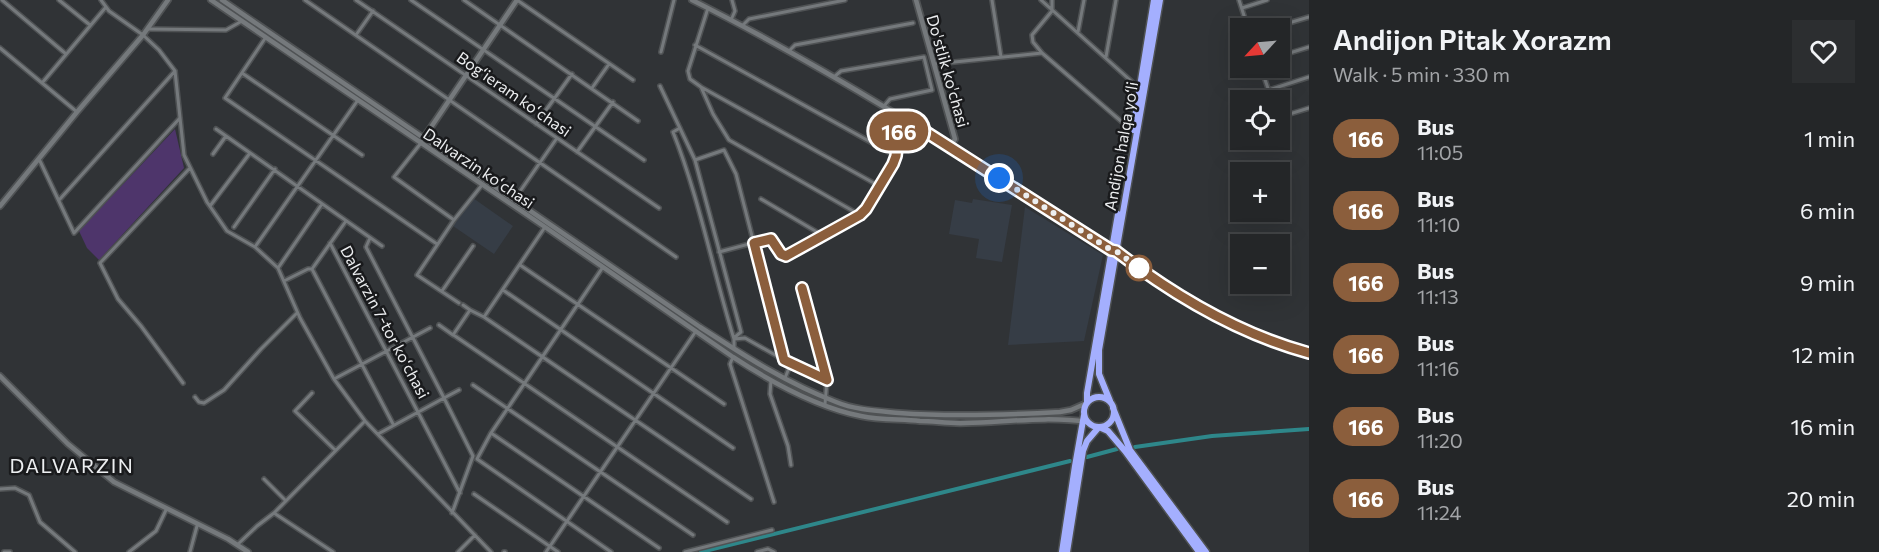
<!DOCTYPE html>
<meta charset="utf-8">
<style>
body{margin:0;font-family:Commissioner,sans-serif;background:#2c2e30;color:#f1f3f6;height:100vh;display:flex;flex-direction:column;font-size:22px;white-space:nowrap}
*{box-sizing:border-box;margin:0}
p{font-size:20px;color:#a3a5a8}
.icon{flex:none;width:33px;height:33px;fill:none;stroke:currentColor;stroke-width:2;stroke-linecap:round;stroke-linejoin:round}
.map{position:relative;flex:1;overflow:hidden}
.drawer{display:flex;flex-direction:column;background:#242628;width:570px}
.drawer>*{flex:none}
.badge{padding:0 12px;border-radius:20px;font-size:21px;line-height:39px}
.needle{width:39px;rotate:244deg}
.tools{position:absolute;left:1230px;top:18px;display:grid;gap:12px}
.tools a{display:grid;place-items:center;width:60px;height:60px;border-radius:0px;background:#242628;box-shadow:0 6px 24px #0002,0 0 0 2px #414345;font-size:30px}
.you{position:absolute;width:30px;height:30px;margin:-15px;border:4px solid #fff;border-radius:50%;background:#1a73e8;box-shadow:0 0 0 9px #1a73e833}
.map>.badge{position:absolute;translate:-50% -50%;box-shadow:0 0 0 3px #fff}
.round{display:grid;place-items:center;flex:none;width:63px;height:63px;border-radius:0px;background:#2c2e30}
.overview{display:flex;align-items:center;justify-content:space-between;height:102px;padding:0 24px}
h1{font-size:28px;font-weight:600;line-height:45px}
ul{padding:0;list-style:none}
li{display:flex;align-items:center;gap:18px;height:72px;padding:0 24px}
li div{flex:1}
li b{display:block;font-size:22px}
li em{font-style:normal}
li .badge{min-width:66px;font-weight:700;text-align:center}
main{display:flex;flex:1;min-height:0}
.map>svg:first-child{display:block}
.built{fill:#363d46}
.green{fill:#4e356b}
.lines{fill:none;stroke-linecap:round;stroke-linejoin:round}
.canal{stroke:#2e878a;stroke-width:4}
.street-casing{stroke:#4f5254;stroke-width:6}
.secondary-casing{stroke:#4f5254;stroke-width:8}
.highway-casing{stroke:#4f5254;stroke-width:9}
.street{stroke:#75797c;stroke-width:3}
.secondary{stroke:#75797c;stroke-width:4.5}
.highway{stroke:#a4affe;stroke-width:6}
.line-casing{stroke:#fff;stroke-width:14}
.line{stroke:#8b5e3c;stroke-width:9}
.walk{stroke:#eceef0;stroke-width:6;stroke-dasharray:0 10.8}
.stop-dot{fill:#fff;stroke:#8b5e3c;stroke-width:3}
.labels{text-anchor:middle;stroke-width:5;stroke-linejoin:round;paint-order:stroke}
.street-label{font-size:16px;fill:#eceef0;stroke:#191a1c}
.quarter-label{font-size:20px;letter-spacing:1.5px;fill:#eceef0;stroke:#191a1c}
</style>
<main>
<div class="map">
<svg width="1309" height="552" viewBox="0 0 1309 552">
<rect width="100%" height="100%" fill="#303336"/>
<path class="built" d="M473,198l40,28 -19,28 -41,-28z
M973,199l39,6 -10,57 -26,-4 3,-19 -30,-5 6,-34 17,3z
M1025,207l78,48 -19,86 -76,4z"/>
<path class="green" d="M175,129l9,39 -85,92 -12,-12 -8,-17z"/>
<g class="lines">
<path class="canal" d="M1135,447l77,-11 97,-7
M1087,457l30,-8
M701,552l369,-91"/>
<defs>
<path id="street" d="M2,0l64,54
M59,0l31,25
M101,0l8,11 34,24 16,15 16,21 9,84 23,47 20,29 28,16 23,21 22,50 34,61 31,42 126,131
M305,0l371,257
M356,0l303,208
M411,0l233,160
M464,0l174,121
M517,0l116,80
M992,0l9,57
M1041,0l99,89
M1239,0l9,28
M708,8l-20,63 2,8 11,8 180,100
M1242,8l25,-8
M731,20l4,-9 -3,-11
M743,25l6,-6 96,-19
M1272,28l37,-11
M148,29l78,1 16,-9
M1078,32l6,-32
M356,35l17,-24
M266,37l-41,61 212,146
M695,45l201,111
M0,48l77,64
M789,51l6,-6 118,-22
M661,52l13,-52
M1042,53l-9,-11 -1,-7 20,-24v-11
M1280,56l29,-9
M1106,57l10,-57
M935,64l107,-11 80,69 11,6
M1261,68l11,32
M242,73l120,82
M834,77l7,-6 83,-14 8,33 -42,9 -6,7
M42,83l64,-76
M660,86l35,74 46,172 -6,5
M701,87l12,27 16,26 131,75
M592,88l17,-24
M1269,90l40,-13
M1280,117l29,-9
M1280,122l2,9
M536,124l36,-50
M680,128l-7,4c26,65 40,139 61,207v8
M216,129l166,117
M421,143l-27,34 60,43
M577,152l36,-50
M213,154l13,-18
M39,159l35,74 106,-115
M695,160l29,-10 12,24 48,186 -39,-22 -11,1
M60,199l115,-128
M761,199l61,36
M514,200l43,-62
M210,206l40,-53
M234,227l41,-58
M370,238l-4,9 78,151 15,-8
M330,243l130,250
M255,247l103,-147
M719,252l49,-13 6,3 7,12 5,2 74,-41 6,-6c11,-16 26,-34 30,-54 3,-13 3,-24 8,-37
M520,265l204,139
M603,267l-112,166 -14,26 134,93
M278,268l44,-64
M312,269l81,155
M284,281l24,-12h4l34,-48
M802,288l25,92
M503,290l230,158
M442,291l31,-45
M459,303l-42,-28 37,-55 28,-35
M463,305l7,5
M484,317l61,-90
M439,325l14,10
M733,357l-3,7 44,138
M784,360l43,20 -2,24
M785,378l6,-15
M334,379l96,-51
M771,380l-1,14 18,52 3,19
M183,383l-42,-57 -23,-27 -18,-36 90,-95
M473,385l220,150
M312,393l-17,18 40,39
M195,397l4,5 5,1 20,-13 37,-41 36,-36
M491,433l168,115
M378,434l66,-36 29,58 -21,57
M264,479l22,22
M0,489l15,-1 14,7 11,27 35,30
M474,494l84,58
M274,513l59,39
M727,522l-272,-186 -2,-1 17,-25 14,7 267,182
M237,545l20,-19 17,-13 91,-92
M4,552h6
M129,552l27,-21 10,-21
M190,552l7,-26
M458,552l17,-17
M504,552h1
M546,552l150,-221
M685,552l87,-22
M757,552l11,-3 6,3"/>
<path id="secondary" d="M211,0l334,227 188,130c38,25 83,50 128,59 19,4 39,3 59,5 15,0 30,3 46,2 41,-1 81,-7 122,-1
M222,0l478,327c45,29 86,56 136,75 19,8 42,9 63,11 54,4 107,2 161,-1l11,-2 16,-7
M692,0c146,73 282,162 419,250l5,1c57,44 123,83 193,102
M916,0l39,139 -6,9
M423,139l94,-139
M0,206l77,-94 66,-77 25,-35
M0,376l68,68 46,38 114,57 20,13"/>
<path id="highway" d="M1133,130l21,-130
M1084 412a15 15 0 1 1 30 0a15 15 0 1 1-30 0Z
M1110,401l-11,-27v-24l61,-350
M1087,403v-10l31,-179
M1113,408l17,42 76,102
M1062,552l13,-86 9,-51
M1067,552l16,-101 4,-10 12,-14 9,4 17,20 74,101"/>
</defs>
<use href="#street" class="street-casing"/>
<use href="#secondary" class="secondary-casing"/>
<use href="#highway" class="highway-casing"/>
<use href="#street" class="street"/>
<use href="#secondary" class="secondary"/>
<use href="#highway" class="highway"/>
</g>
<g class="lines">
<defs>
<path id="line" d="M802,288l25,92 -43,-20 -30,-117 17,-4 10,15 5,2 74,-41 6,-6 27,-45 3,-8 3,-26 5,-12 207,132 5,1c57,44 123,83 193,102"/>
</defs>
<use href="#line" class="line-casing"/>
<use href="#line" class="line"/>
<path class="walk" d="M999,178l112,72 5,1 23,17"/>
</g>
<circle class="stop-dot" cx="1139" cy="268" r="12"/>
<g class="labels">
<g class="street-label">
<text transform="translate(948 71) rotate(74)" y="6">Do'stlik ko'chasi</text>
<text transform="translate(514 94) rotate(35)" y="6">Bogʻieram koʻchasi</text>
<text transform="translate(1121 146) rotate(-80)" y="6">Andijon halqa yo‘li</text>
<text transform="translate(479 168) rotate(34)" y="6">Dalvarzin koʻchasi</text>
<text transform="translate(385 322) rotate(62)" y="6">Dalvarzin 7-tor koʻchasi</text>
</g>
<g class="quarter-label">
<text x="72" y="473">DALVARZIN</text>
</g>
</g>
</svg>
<div class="tools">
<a><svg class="needle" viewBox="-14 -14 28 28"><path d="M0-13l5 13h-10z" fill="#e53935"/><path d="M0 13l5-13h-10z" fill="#a3a5a8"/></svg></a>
<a><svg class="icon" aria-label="locate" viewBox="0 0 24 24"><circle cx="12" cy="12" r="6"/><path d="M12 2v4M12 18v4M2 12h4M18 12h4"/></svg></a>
<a>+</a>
<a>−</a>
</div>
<div class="you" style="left:999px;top:178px"></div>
<b class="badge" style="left:899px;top:131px;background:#8b5e3c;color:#fff">166</b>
</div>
<section class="drawer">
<div class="overview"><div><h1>Andijon Pitak Xorazm</h1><p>Walk · 5 min · 330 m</p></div><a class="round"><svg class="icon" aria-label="heart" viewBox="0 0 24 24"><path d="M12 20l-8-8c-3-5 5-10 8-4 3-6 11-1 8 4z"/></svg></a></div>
<ul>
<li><span class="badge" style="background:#8b5e3c;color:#fff">166</span><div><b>Bus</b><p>11:05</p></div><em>1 min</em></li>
<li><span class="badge" style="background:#8b5e3c;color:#fff">166</span><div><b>Bus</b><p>11:10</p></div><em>6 min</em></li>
<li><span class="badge" style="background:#8b5e3c;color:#fff">166</span><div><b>Bus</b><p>11:13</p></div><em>9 min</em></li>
<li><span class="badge" style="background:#8b5e3c;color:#fff">166</span><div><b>Bus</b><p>11:16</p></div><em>12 min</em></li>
<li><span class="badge" style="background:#8b5e3c;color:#fff">166</span><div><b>Bus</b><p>11:20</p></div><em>16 min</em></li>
<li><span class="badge" style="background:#8b5e3c;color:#fff">166</span><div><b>Bus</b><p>11:24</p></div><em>20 min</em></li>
</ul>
</section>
</main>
